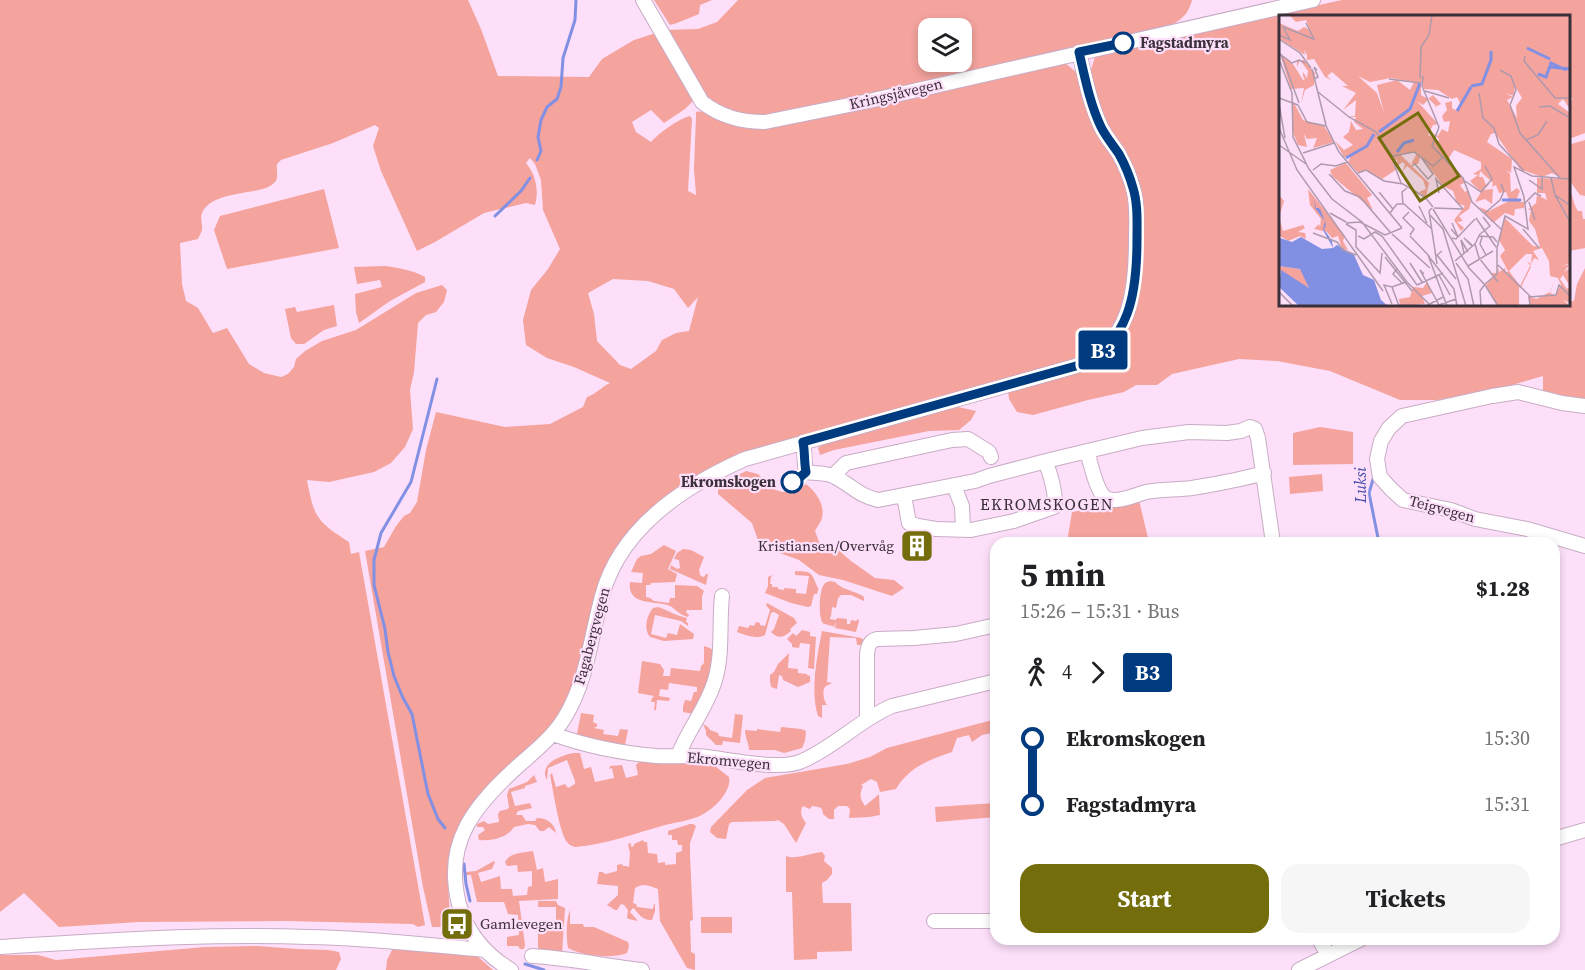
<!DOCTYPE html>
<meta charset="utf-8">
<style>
body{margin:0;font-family:"Source Serif 4",serif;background:#f6f6f6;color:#202124;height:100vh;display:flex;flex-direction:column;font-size:22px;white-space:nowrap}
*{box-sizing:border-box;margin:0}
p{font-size:20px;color:#757577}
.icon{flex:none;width:33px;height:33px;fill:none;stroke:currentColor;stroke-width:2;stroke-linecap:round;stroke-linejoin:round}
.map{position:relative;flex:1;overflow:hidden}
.side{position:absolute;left:990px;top:537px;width:570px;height:408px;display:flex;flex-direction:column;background:#fff;border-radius:18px;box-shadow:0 3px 9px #0003}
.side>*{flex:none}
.badge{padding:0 12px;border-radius:4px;font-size:21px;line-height:39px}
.fabs{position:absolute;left:918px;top:18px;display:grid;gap:12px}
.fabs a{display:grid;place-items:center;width:54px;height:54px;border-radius:12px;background:#fff;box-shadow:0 3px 9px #0003;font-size:30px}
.map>.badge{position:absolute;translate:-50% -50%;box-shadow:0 0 0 3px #fff}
.legs{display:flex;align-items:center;gap:9px;height:66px;padding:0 30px;font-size:20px}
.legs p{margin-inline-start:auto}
.summary{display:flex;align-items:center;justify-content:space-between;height:102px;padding:0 30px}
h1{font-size:33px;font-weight:700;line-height:45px}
.cta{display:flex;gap:12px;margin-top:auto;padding:12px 30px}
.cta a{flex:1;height:69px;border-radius:18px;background:#736d0b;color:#fff;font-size:24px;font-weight:700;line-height:69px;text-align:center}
.cta a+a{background:#f6f6f6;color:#202124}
ul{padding:0 30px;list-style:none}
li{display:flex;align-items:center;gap:21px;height:66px;font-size:22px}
li i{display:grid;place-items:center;width:9px;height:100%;margin:0 8px;background:currentColor}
li i::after{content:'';width:15px;height:15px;margin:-8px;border:4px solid;border-radius:50%;background:#fff}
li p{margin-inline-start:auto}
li:first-child i{background:linear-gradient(#0000 50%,currentColor 0)}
li:last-child i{background:linear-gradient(currentColor 50%,#0000 0)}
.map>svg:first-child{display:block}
.green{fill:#f4a39d;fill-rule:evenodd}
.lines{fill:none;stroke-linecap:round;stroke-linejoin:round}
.stream{stroke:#8290e3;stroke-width:3}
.minor-casing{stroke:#c8acc5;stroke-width:16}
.minor{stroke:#fff;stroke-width:14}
.line-1-casing{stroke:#fff;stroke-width:14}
.line-1{stroke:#003b80;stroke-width:9}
.stop-1-dot{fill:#fff;stroke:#003b80;stroke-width:3}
.labels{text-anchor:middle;stroke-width:4.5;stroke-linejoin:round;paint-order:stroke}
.stop-label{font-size:15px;font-weight:bold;fill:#3b303a;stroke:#fddffa;text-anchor:start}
.street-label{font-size:15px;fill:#3b303a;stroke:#fddffa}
.poi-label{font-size:15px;fill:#3b303a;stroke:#fddffa;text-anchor:end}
.water-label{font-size:16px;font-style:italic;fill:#4249a9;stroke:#fddffa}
.neighbourhood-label{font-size:16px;letter-spacing:1.5px;fill:#3b303a;stroke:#fddffa}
.inset-river{fill:none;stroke:#8290e3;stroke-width:3}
.inset-road{fill:none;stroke:#af99ad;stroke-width:1.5}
.view{fill:#736d0b;fill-opacity:0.15;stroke:#736d0b;stroke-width:3}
.inset-edge{fill:none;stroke:#3b303a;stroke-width:3}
</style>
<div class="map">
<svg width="1585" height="970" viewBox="0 0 1585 970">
<rect width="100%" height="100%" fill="#fddffa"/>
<path class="green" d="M0,0h468l13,29 17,47 91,1 13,-18 32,-19 22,-7 36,64 1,4 -8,8 -21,14 -13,-13 -19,12 4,10 15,10c9,-10 26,-22 39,-26l2,3 -4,72 8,4 -2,-26 2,-53v-4c12,-3 21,8 32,12 7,3 13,3 20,4l316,-66 12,10 7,20 36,76 11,29v71l-8,44 -17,29 -31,21 -299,82 -142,86 -53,135 -13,38 -22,31 -47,43 -20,20 -11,14 -12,29 -3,14 -4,27 2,39 -3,2 1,4 3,-1 8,18 -5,-1 -7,-15h-15l-9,-40 -58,-336 19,-4 12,-21 8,-10 6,-3 7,-11 9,-52 10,-38 69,15 45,-3 33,-17 4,-10c11,-4 14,-10 23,-14l-36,-16 -27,-9 -21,-13 -3,-25 8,-30 17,-21 12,-20 -17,-39 -2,-30 -6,-16 -5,-6 -4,5c10,12 13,27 9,42l-9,-2 -42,10 -49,29 -18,9 -36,-80 -8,-25 6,-18 -4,-3 -42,18 -52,17 -4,4c-1,6 2,14 -2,18 -12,14 -53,7 -70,26 -7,8 -2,14 -3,22 -1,3 -3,6 -4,9l-18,4 2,41 4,17 12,7 15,25 14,-5 22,36 15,9 17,4 7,-3 6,-7 2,-8 9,-8 17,-10 34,-11 60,-37 26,-8 5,5 -3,12 -8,10 -10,3 -8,8 -4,49 -4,18 3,39 -8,18 -14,16 -17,9 -45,10 -22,-2c7,37 9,41 42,62l2,12 8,-2 66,373 -7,2 -5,-3 -127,-3 -147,1 -80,5 -35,-34 -24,19zM613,279l35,2 26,8 14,19 10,-11 -9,34 -13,2 -14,7 -6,11 -25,18 -11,-4 -23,-24 -3,-27 -6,-21z
M654,0h58l-12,5 -1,9 -22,9 -7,2z
M738,0h454c-3,12 -9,19 -19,24l-177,43 -234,49 -28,-2 -26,-15 -11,-15 -32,-54 33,-1 19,-7zM928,28h34v34h-34z
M1342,0h243v133l-16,6v-37l4,-3 -4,-3 -1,-80h-288v288h288l1,-3h5l3,-17 8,-16v134l-42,-7v-19l-45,13 -61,11h-37l-70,-29 -53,-10 -38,-2 -67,15 -15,11h-21l-12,7 -36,8 -55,15 -16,-3 -8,-13 -1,-8 109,-48 25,-127 -41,-102 -11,-41 5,-16 6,-4z
M1585,140v56l-5,-1 -11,-15 -1,-35z
M1569,188c4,8 5,18 9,23h4l1,8h2v29l-16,3z
M324,189l15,59 -112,21 -13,-39 6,-14z
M385,266c14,2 27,4 40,11v5l-35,19 -31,22 -3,-11 -1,-18 27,-7 -2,-7 -23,4 -3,-17z
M334,305l3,21 -13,4 -20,14h-8l-5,-6 -6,-29 10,-2 2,5z
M958,407l18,4 -5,9 -12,10 -30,1 -95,19 -14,5 -2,-7 8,-6 89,-25z
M1320,427l33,5v32l-60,1v-32z
M746,471l12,3 15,15 9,3 15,-2 9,-6c10,8 19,20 16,34 -1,4 -5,9 -7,13l4,11 16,5 16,14 24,17 19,2 10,8 -12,8 -49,-16 -24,-5 -20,-15 -22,-8 -16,-3 -9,-26 -34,-29v-8z
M1322,474l1,17 -33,3 -1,-17z
M1138,496l10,42 -5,5h-30l-1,-1 -3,1h-36l-5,-7 4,-24 30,-5 -1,-8z
M664,545l12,6 -8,18 9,5 -2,8 -24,1 -1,2h-4v12l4,1 4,3 15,2 1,-5h5v-13l22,1 7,5 -2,5v14h-15l-1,2 3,3 -1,2c-11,-3 -13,-10 -21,-12 -15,-4 -40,0 -37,-23l12,1 1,-10 -12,-1 6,-13 4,-3 10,-2z
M683,549l8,1 13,7 -5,13 1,5 3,2 2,-1 1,-2h2l-2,11 -36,-16 1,-4 6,4 3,-1 -1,-8 -5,-1 3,-6z
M795,571c14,1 16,-1 21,13 3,7 3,2 1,10h-3l-3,12 -3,1 -17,-4 -26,-10 3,-7v-9l5,-2 -2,2 -1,7h2v3h6v2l6,1v-2l12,1v4l10,1 3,-18 -14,-1z
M831,581c10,3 0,-1 9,5 7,5 16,5 24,11v4l-13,-6h-10l-3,3 -2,10 -4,-1 -1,10h-1v2l6,1 1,-2 10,1v5h3l1,-4 5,1 2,-2 1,2 -3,11 -21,-4 1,-7 -2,6c-1,-1 -9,-3 -10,-3 -6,-4 -5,-31 -1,-38 2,-4 4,-4 8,-5z
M767,603l27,15 3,5 -7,6 1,2c-7,6 -12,9 -20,1l3,-3 5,-14 -5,-3 -3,1 -6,22c-10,5 -19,0 -28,-3l2,-6 9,2 2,-3 4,1 2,-4 4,1v2l5,1 5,-16 -4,-5z
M658,607c10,3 18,9 29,11l-1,4 2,1v3l-7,-5 -26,-6 -4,19 15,4 2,-5 9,2 3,-11 14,10 -1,5 -29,2 -14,-4c-7,-8 -3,-22 3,-29z
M802,630l8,2v4l6,1 -2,32 -6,-1 2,-24 -10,-1 -1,5 -7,-1v-3l-5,-5 6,-6 3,3z
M822,631l39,7 4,3 -1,4h-7l-1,-7 -26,-1 -3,45 5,1c-2,1 -4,2 -6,3 -5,4 -2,15 1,19h-5v13l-4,-2c-8,-24 -1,-60 4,-85z
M704,646l6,2 4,3 -5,35 -15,28 -11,-2v-5l2,-7 6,1 3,-9h3v-5l-28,-4 -1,7 -8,-1 -1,7 11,2 -1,3 -12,-1 -1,10h-2l1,-8h-4l1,-4 2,-2 -16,-3 4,-32 18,3 4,6 -1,6h7l1,-8 29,3 1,-5 3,-3z
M789,653l-1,15 10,1v4l9,1v1l3,1v6l-12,5 -15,-7 -1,-4 -3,-1 -2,14 -6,-2 -1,-6v-6l4,-3 4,-8z
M581,713l13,2 -1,7 4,2v3h-2l-1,1 10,2 -1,4 15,2 2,-7 8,1 -3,15 -46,-9 -2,-2z
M735,714l8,1 -3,28 -17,-2 -1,4h-6l-10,-10v-4l-3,-7 5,3 2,3 8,3 1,3 13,2z
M996,719v13l-14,3 -10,7 -3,-7 -12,3 -5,14c-23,8 -43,15 -56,37l-16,3 -3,-10 -6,-3 -10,6 2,1c-4,8 -3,13 2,20l14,-12 1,21 -11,2 -20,1 1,-9 -3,-3h-9l-4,4v9h-5l-6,-5 -1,-5 -3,-2 -7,-1 -2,3 -7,-3c-4,6 -1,12 3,17l-10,20 -12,-19 -6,-4 -3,1 -43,1 -3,2 -3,15 -9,-1 -7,-6 1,-5 36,-37 18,-12 82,-14 23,-7 17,-9z
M781,727l20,2 5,2 -1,10 -3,7 -18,5 -9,-3h-26c0,-7 -4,-12 -4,-20l12,1v-2l23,3z
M574,753h6l4,16 7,-2 4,15 19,-4 -2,-10 -3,1 1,-3 12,-1 4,13 12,-3 -2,-10 5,-5 70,3 18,14c3,13 -13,30 -24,36 -11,7 -27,9 -40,12 -29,8 -60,20 -90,22 -4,-2 -5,-1 -8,-5 -8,-10 -14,-53 -17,-67l2,-2 4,14 9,-3 3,4 7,-4v-3l-8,-21 -19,8 -1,12c-9,-16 14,-25 27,-27z
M534,775l3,7 -12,4v2l-14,4 4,14 15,-3 2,5 -14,3 -2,4h6l4,6h9l2,-3c10,0 18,6 19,15l-7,-6 -5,4h-4l-5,-6 -7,-1 -14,3c-7,11 -22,14 -35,13l-1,-5 7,-5 -2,-3h-6v-3l7,-3 4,3 11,-2 -1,-8 2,-3 8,-2 1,-2 -2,-12 2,-6 18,-7z
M996,803v14l-60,5 -1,-15z
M690,824h3l3,2 -6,17v13l3,64 -3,1 1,31 4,2v16l-8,-2 -27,-47 -2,-32c-8,-3 -15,-7 -23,-1l-2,15 3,1 1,3 16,2 1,-5h1v7l-3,9c-8,1 -14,-6 -18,-12l-2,1 -2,3 8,9 -9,-2 -2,-1 1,-8 -4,-5 -3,-1 -4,6h-2l-8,-5 11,-10v-9l-21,-2 2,-12h3l4,2 11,-3v-6l5,-1 1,2h3l3,1 1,-14 -2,-9 3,-1v4l3,-1v-2l9,-4 1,2h3l1,11 9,1 1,9 7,-1v3l11,-1v-11l6,-2v-6h-4l-1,-5h-5v-5h-4v-4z
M533,851l4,19 6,-2 2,14 13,-3v20l-39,2 6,44 -1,4h-4l-2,-3h-11v-9l12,-2 -1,-20 -10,-1 -4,-12h-27l-6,-27h-5v-3l10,-1 18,-10 1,1 -3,7 -14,4 3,9 19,-6 1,13h11l1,7 14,-1 1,-8 4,-1v-15l-14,1 -1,-7 -10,1 -2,-4c5,-10 18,-9 28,-11z
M822,852l3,4 -1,5 8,7v6l-5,6 -5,3 1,20h28l1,48 -35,1v7l-23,1 -2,-68h-6v-36c10,4 24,-3 36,-4z
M538,901h18l2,4 7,3 -3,47 -23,-4 -1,-3v-23h2v3l4,3h15l-1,-9 -1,8 -10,-1v-4l9,-1v-17h-18z
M570,910v14h13l1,3h10l34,15 1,4 -2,7c-16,6 -44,3 -59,-5 -2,-12 -2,-27 2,-38z
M701,917h31v16h-31z
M395,944l81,11 17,15h-107l1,-10z
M258,946l39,3 31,1 11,2 2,7 -5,11h-336v-15h38l18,5 149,-13z"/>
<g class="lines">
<path class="stream" d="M537,160l4,-9 -3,-14 3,-17 6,-13 10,-8 4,-12 2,-29 12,-38 1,-20
M495,216l26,-25 9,-13
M437,379l-26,103 -30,51 -7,27v25l11,44 3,23 6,24 9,22 9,16 16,80 10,25 7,9
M1374,476l-5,17 10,50
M464,864l2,20 4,17
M525,964l19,6"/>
<defs>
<path id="minor" d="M643,0l59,102c19,15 39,20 63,20l104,-21 444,-101
M1585,406l-23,-3 -44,-11 -26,4 -90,20 -13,12 -8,13 -4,18 3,18 12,13 11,10 48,10 24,9 52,10 58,17
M803,442c2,10 1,20 3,30 9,2 21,0 29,5 16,8 24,19 43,23l97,-19 14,-5 61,-16 92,-22 47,-6 38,1 14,-2 9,-4 5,2 3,9 15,105
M1087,452c4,11 9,40 19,46 10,6 29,-3 40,-6 15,-3 30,-2 46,-4 24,-4 48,-8 72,-15
M833,476l13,-13 106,-23 16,-1 21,13 2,5
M954,486l8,20 1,23
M904,496l5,27 9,3 18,3 35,1 43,-9 40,-14c3,-10 -4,-36 -9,-45
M867,719v-65c1,-7 2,-13 10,-15l37,-1 42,-4 40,-9
M553,734c33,12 68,19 103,22 17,1 34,-1 51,1 24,3 74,14 95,4 33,-14 57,-41 90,-55l104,-25
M678,756c10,-27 29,-48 37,-76 8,-26 4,-56 7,-84
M1554,839l31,-9
M934,921h62
M1319,939l9,16
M0,947c103,-6 206,-14 309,-10 59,1 117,8 176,13
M532,956c37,2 74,10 110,14
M511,970c-25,-15 -44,-37 -52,-66 -16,-62 16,-99 59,-138 17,-15 35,-29 47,-49 22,-36 26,-81 37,-121 18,-68 82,-110 143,-137l331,-93c55,-22 60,-75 60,-127 0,-17 2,-35 -3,-51 -3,-11 -8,-23 -14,-34 -6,-9 -13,-17 -18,-27 -11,-24 -16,-49 -22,-75
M1299,970l62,-31"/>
</defs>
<use href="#minor" class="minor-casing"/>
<use href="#minor" class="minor"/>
</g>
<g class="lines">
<defs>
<path id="line-1" d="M792,482l6,-3 8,-7c-2,-10 -1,-20 -3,-30l273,-76c55,-22 61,-75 61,-127 0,-17 1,-35 -4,-51 -3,-11 -8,-23 -14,-34 -6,-9 -13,-17 -18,-27 -11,-23 -16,-49 -22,-75l44,-9"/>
</defs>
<use href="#line-1" class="line-1-casing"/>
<use href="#line-1" class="line-1"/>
</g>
<defs>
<symbol id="building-square" viewBox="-11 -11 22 22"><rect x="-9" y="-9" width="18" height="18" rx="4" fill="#736d0b" stroke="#fddffa"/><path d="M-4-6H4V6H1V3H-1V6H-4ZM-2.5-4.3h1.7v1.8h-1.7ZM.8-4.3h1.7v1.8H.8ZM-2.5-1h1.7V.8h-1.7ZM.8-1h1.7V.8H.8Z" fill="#fff"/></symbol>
<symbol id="bus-square" viewBox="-11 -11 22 22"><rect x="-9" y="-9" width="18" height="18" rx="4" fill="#736d0b" stroke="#fddffa"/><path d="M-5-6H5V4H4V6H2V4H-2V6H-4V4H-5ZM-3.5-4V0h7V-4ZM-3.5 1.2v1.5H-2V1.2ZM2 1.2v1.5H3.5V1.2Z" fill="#fff"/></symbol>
</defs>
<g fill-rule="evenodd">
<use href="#building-square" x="898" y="527" width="38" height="38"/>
<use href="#bus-square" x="438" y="905" width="38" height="38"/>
</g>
<g class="stop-1-dot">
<circle cx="1123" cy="43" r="10"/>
<circle cx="792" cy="482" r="10"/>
</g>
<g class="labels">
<g class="stop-label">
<text x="1140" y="48">Fagstadmyra</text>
<text x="776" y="487" text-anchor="end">Ekromskogen</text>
</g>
<g class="street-label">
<text transform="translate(896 94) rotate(-13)" y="5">Kringsjåvegen</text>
<text transform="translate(1442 509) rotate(15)" y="5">Teigvegen</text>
<text transform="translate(592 636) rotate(-75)" y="5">Fagabergvegen</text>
<text transform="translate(729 761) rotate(5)" y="5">Ekromvegen</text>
</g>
<g class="poi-label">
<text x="894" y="551">Kristiansen/Overvåg</text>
<text x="480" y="929" text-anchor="start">Gamlevegen</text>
</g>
<g class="water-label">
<text transform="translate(1360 485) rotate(-90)" y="6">Luksi</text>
</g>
<g class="neighbourhood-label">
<text x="1047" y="510">EKROMSKOGEN</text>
</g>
</g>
<g transform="translate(1279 15)">
<rect width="291" height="291" fill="#fddffa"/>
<path d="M10,0h281v94l-7,-10 -5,5 12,9v150l-8,3 8,-2 -6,8 6,-4v18l-7,-11 -3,4 7,10 3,-2v16l-7,-3 7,6h-39l-3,-10 8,3 14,-7 5,-12 -5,13 5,2 6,-10 -3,-7 -8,-2 -1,-15 -7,-13 -9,3 6,9 -5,-2 -15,30v17l-21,1 -12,-21 7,-8 -3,-4h7l1,-7 1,6 6,-4 1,5 2,-2 -8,-15 5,-6 -6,-10 6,-22 28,28 7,1 -5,-18 -6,-8 2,-11h-3l8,-7 1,-8 10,5 -2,-7h-8v-15l26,1 -11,-6 -10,4 -22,-8 -25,-36 -4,1 -4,8 25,17 -1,14 -5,-3 4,4 1,18 6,-4 3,3 -4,10 9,-2 -7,3h6v6l-9,1 -1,7 -9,-3 -12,10 -14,-16 10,4 24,-12 -4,1 -3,-8 -7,1 -3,-8 -4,2 1,-4 -13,-12 -1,6h4l3,8 4,-2 -6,7 9,-1 -1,15 -7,-5 -10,3 6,-10 -11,-11 8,-6 -5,-1 8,-5v-7l-27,-12 -7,11 19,21 2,5 -2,-5 -6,3 5,7 3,-2 3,12 -2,7 -10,7 4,5 -6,1 7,6 -3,3 -7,-11 11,-14 -8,-3 -4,-12 -10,-5 -22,-30 -3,8h-7l6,-11h-10l3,7 -3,-7 -7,1 29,29 -3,14 -7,-5 7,-3 -3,-9 -16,-14 -5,6 3,-7 -2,-3 -6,4v-7l-4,5 4,5 -15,10 -16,-9 -8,3 -10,-11 3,-6 -7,1 -9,-16 9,9 9,-5 -10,-8 6,-5 2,-11 5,9 7,-1 -9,-7 2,-5h-9l8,-1 1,-16 -13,10 13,-17 -14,-7h6l-16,-14 -5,4 4,4 -6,-3 -11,-18 -7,1v-5l-3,-5 1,5 -25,-16 -1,-16 19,8 6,-4 6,3 -4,-10 -10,2zM79,61l12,6 21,-4 23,4 -4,8 -13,-10 -20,5 7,28 -7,-20zM142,66l3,8 14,1 14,9 5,-2 3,6 -3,8 -5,-3v-7l-7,2 2,7 -5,6 2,6 6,-1 -2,11 -6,-3 -4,7 -3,-2 -2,3 3,-1 3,3v2l-11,-6 5,-10 5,-1 -21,-23 6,4 6,-6 7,7 -3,2 8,-4 -8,-9 -5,4 -7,-4zM236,71l7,12 -6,8 1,12 -10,-18 6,-3 -8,-4 9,3zM247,239h6l-1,10 -4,-3 4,6 -10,20 -12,-16zM1,39l13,10 10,16 2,-1 -2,-3v-4l4,6 1,-7 -8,-11 -3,7v-6l7,-1 11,13 -1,12 -9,5 -4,14 3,-16 -13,1zM14,86l10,19 21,6 10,16 -21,6 4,-10 -10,1 -3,-5 3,13 -9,-2 -6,-15zM67,148l26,32 -5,3 6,12 -41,-34 -2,-6zM29,174l37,47 -2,5 5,9 -6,-1 -4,-13 -6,2 -5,-6 -13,-3 5,-5 1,3 1,-8 -11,-14zM0,180l5,6 -5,16 4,14 20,-6 2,3 -7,4 7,1 1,6 -6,-3 -12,5 -8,-5 -1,-2zM0,251l21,3 7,8 2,14 -20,-15v5l-8,-11 1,6zM148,267l5,11 -10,3 3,8 -25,2 -1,-7 11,-2 3,-10 10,1z" fill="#f4a39d" fill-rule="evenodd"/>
<path d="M35,184l2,9h2l2,1 5,12 1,4 -2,5 2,2 6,9 1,7 4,-3 17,10 9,20 11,5 7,20 7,6h-89l-20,-19 2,-17 28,18 -9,-19 -21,-3 1,-28 12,4 9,-5 21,12 11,-1 -10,-18 2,-9 -10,-13z" fill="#8290e3"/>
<path class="inset-river" d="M248,33l23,11M271,52l20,2M259,59l8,3 5,-14 15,7M192,71l11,-2 9,-24v-9M178,96l14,-24M100,117l31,-23 10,-26M118,137l7,-9 10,-3M67,143l21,-12 7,-12M223,185h19"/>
<path class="inset-road" d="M0,20l11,5 -7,-13 31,12 -8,-16M0,24l21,14 11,15M1,39l12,9 7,-3 6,3M2,39l18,49M246,41l-1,5 31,37h15M1,47l12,31 1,44 16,32 23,30 30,23 45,60 24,24M33,54l14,56M221,55l11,6 5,14 -6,15 10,28 40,45M144,61l-1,10 17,41 -7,19 31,32 9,24 29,27M141,63l1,-31 8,-12 3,-20M35,64l4,-2 -4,-10 3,3M110,64l32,4M146,76l24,7M39,77l31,25 27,15 17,25M200,78l4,25 11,10 5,16 25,27M0,83l19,7M0,89l6,34M19,90l9,17 19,4 13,26 63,76M260,92l11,-1 20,12M0,113l18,42 86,121M247,125l12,-5 9,-14M0,130l27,19M24,138l31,-10M114,141l21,-4 19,14 10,-9M115,144l15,26M114,146l8,22M133,151l3,-2 13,15 5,-5 -12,-17M34,155l8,-6 15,2 11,-4M79,158l8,-3 18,11 19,3 22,13 8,10M50,159l16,17 15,6 30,35M272,163l4,17 15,10M250,165l13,9v-12M186,166l16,11 11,-13 -7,-13M100,177l14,17M160,178l-3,-14 27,30M276,180l15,27M250,187l6,18M246,188l10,-10 6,3M124,189l-1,-12 5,-4M140,191l8,17M153,193l-3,3 8,53M155,193l28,1M154,194l36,59 15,16M130,197l-6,6 11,11 -4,6M51,198l16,9M111,198l7,-9h7l28,25M206,198l15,-13 4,-9 -3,-7M151,200l13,14 23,77M197,203l20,29M67,208l14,-1 25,13 17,-7M67,209l10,6v17l24,26 2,-20M172,214l7,8 -6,-14M244,214l16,19M34,218l24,9 6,8 13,5M113,219l38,34M200,220l11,-9 -7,-9M79,221l6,3 11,-7 7,4 35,49 26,-12M131,221l20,21M203,222l-2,7 6,11M173,223l4,1 19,-20M218,227l-4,-5 -14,-1 -4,8 4,14 19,24M193,231l-8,-8 8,7M163,236l-5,4 19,24M185,238l-3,-13 7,12M149,240l19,51M106,242l27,34M151,243l24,31 3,17M176,246l20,-17M131,248l12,19M177,248l12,16 6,27M219,250l33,32M189,251l25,-15M118,254l-4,5 9,9M145,259l-4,-4 19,35M160,260l11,20M206,269l12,-10v-26l8,-32 23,13 -4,-32 -10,-30 18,9 38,3M206,270l13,21M113,272l7,19M0,277l14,14M113,289l-8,-19 8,2 14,-5M147,291l17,-9M157,291l20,-7M202,291l-1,-15 5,-7M251,291l-1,-9 27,-2 3,-10 11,11"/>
<path class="view" d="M139,98l41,63 -39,25 -41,-63z"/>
<rect width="291" height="291" class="inset-edge"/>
</g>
</svg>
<div class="fabs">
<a><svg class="icon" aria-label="layers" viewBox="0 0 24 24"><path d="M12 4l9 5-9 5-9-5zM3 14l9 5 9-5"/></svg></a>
</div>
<b class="badge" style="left:1103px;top:350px;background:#003b80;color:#fff">B3</b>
<section class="side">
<div class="summary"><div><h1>5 min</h1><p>15:26 – 15:31 · Bus</p></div><b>$1.28</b></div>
<div class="legs"><svg class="icon" aria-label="walk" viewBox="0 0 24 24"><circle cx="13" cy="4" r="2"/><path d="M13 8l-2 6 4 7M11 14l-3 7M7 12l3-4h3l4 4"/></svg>4<svg class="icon" aria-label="forward" viewBox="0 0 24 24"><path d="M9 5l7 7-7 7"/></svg><b class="badge" style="background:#003b80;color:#fff">B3</b></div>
<ul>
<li><i style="color:#003b80"></i><b>Ekromskogen</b><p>15:30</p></li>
<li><i style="color:#003b80"></i><b>Fagstadmyra</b><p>15:31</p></li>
</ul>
<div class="cta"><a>Start</a><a>Tickets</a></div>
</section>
</div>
